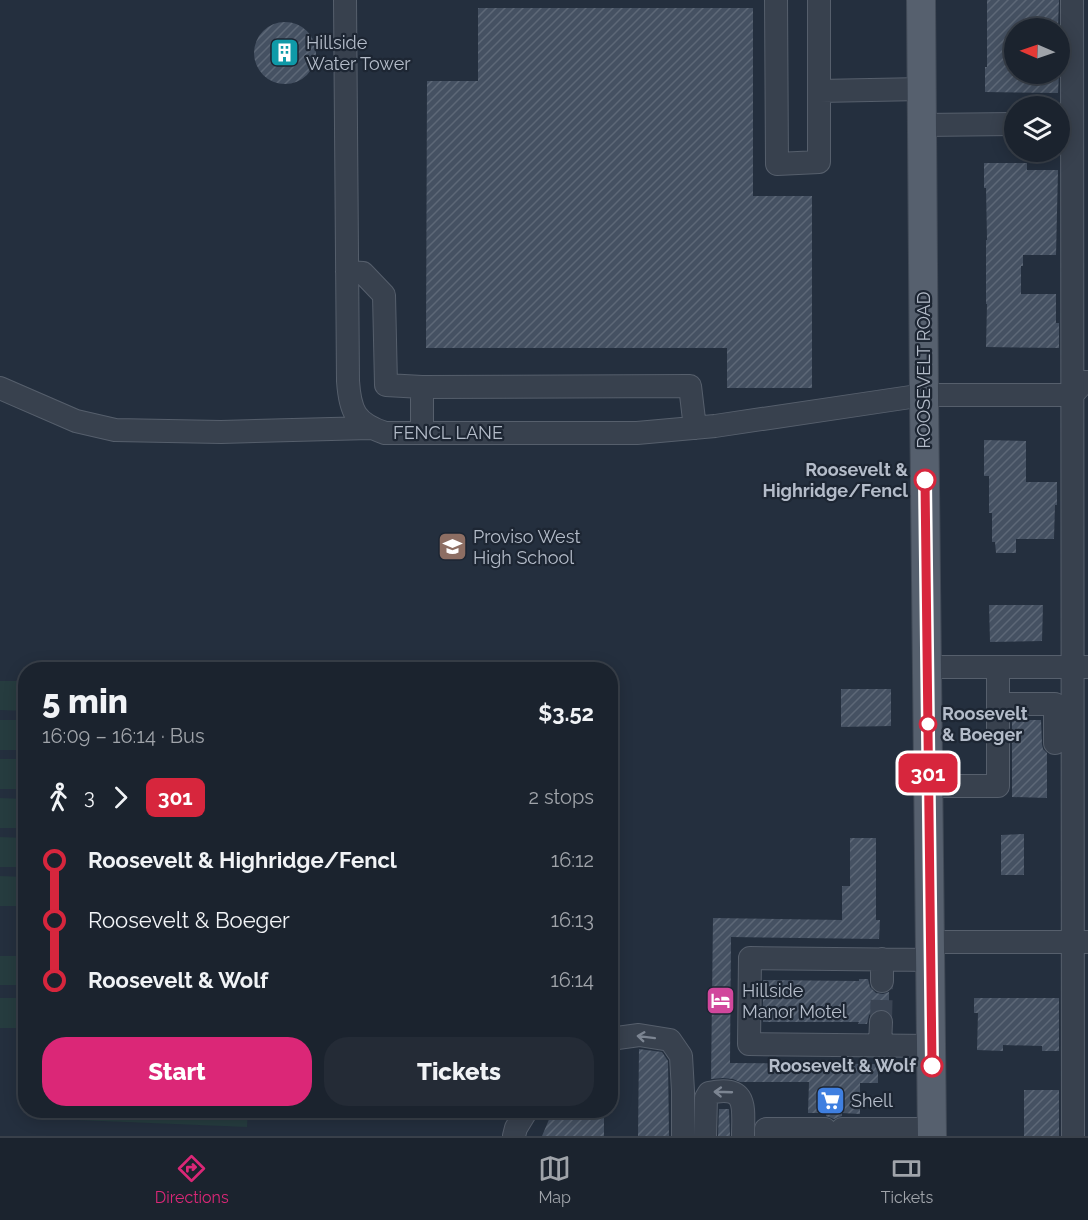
<!DOCTYPE html>
<meta charset="utf-8">
<style>
body{margin:0;font-family:Raleway,sans-serif;background:#242b36;color:#f1f3f6;height:100vh;display:flex;flex-direction:column;font-size:22px;white-space:nowrap}
*{box-sizing:border-box;margin:0}
p{font-size:20px;color:#a0a4aa}
.icon{flex:none;width:33px;height:33px;fill:none;stroke:currentColor;stroke-width:2;stroke-linecap:round;stroke-linejoin:round}
.map{position:relative;flex:1;overflow:hidden}
.side{position:absolute;left:18px;top:662px;width:600px;height:456px;display:flex;flex-direction:column;background:#1b232e;border-radius:24px;box-shadow:0 3px 15px #0003,0 0 0 2px #39404a}
.side>*{flex:none}
.badge{padding:0 12px;border-radius:9px;font-size:21px;line-height:39px}
.needle{width:39px;rotate:272deg}
.buttons{position:absolute;left:1004px;top:18px;display:grid;gap:12px}
.buttons a{display:grid;place-items:center;width:66px;height:66px;border-radius:50%;background:#1b232e;box-shadow:0 3px 15px #0003,0 0 0 2px #39404a;font-size:30px}
.map>.badge{position:absolute;translate:-50% -50%;box-shadow:0 0 0 3px #fff}
.legs{display:flex;align-items:center;gap:9px;height:66px;padding:0 24px;font-size:20px}
.legs p{margin-inline-start:auto}
.summary{display:flex;align-items:center;justify-content:space-between;height:102px;padding:0 24px}
h1{font-size:33px;font-weight:800;line-height:45px}
.action{display:flex;gap:12px;margin-top:auto;padding:12px 24px}
.action a{flex:1;height:69px;border-radius:24px;background:#db2777;color:#fff;font-size:24px;font-weight:800;line-height:69px;text-align:center}
.action a+a{background:#242b36;color:#f1f3f6}
ul{padding:0 24px;list-style:none}
li{display:flex;align-items:center;gap:21px;height:60px;font-size:22px}
li i{display:grid;place-items:center;width:9px;height:100%;margin:0 8px;background:currentColor}
li i::after{content:'';width:15px;height:15px;margin:-8px;border:4px solid;border-radius:50%;background:#1b232e}
li p{margin-inline-start:auto}
li:first-child i{background:linear-gradient(#0000 50%,currentColor 0)}
li:last-child i{background:linear-gradient(currentColor 50%,#0000 0)}
.dock{display:flex;justify-content:space-around;align-items:center;height:84px;border-top:2px solid #39404a;background:#1b232e;font-size:16px;color:#a0a4aa}
.dock a{display:grid;justify-items:center;gap:3px}
.dock .selected{color:#db2777}
.map>svg:first-child{display:block}
.grass{fill:#263c3f}
.building{fill:url(#building-hatch)}
.lines{fill:none;stroke-linecap:round;stroke-linejoin:round}
.minor-tunnel{stroke:#3a4453;stroke-width:22;stroke-dasharray:22 11;stroke-linecap:butt}
.minor-casing{stroke:#565f6c;stroke-width:24}
.major-casing{stroke:#414a57;stroke-width:30}
.minor{stroke:#38414e;stroke-width:22}
.major{stroke:#56606e;stroke-width:28}
.oneway{stroke:#7c8592}
.line-1-casing{stroke:#fff;stroke-width:14}
.line-1{stroke:#d7263d;stroke-width:9}
.stop-1-dot{fill:#fff;stroke:#d7263d;stroke-width:3}
.labels{text-anchor:middle;stroke-width:4.5;stroke-linejoin:round;paint-order:stroke}
.poi-label{font-size:18px;fill:#b4bcc9;stroke:#1d2633;text-anchor:start}
.street-label{font-size:18px;fill:#b4bcc9;stroke:#1d2633}
.stop-label{font-size:18px;font-weight:bold;fill:#b4bcc9;stroke:#1d2633;text-anchor:end}
</style>
<div class="map">
<svg width="1088" height="1136" viewBox="0 0 1088 1136">
<defs>
<pattern id="building-hatch" width="6" height="6" patternUnits="userSpaceOnUse" patternTransform="scale(1.5)"><rect width="6" height="6" fill="#455162"/><path d="M-1 1l2-2M0 6l6-6M5 7l2-2" fill="none" stroke="#5d6877"/></pattern>
</defs>
<rect width="100%" height="100%" fill="#242f3e"/>
<path class="grass" d="M155,662l166,3 4,4h-169z
M0,681h25v30l-25,-1z
M0,720h25v30h-25z
M0,759h25v30h-25z
M0,798l25,1v29h-25z
M0,837l25,1v29h-25z
M0,876l25,1v29h-25z
M0,956h25v29h-25z
M0,998h25v30h-25z
M68,1110h180l-1,17 -170,-7z"/>
<path class="building" d="M987,0h72l-1,28h-44v46h45l-1,19 -73,-1v-25h2z
M478,8h275v188h59v192h-85v-40h-301l1,-267h51z
M254 53a31 31 0 1 1 62 0a31 31 0 1 1-62 0Z
M984,163h43v7h31l-2,85h-33v11h-2v28h35v29h3v25l-73,-1 1,-43h-1v-64h1l-1,-52h-2z
M984,440l42,1v41h31v23h-2l-1,34h-38v14h-20l-1,-11h-3v-29h-3v-37h-5z
M989,605h54l-1,36 -52,1z
M841,689h50v37l-50,1z
M1012,720h29l1,24 1,5 4,4v45l-35,-1z
M1024,834v41h-23v-40z
M850,838h26v82h4l-1,19 -148,-2 -1,126 148,1v19h-18v31l-18,-1v3l-8,3 -8,-3v-3h-18l1,-31h-69l-7,-3 -10,-1 -12,1 2,-161 129,2v-34h8z
M859,979h9l2,8 6,6 7,1 6,-2v20l-7,-3 -8,1 -5,5 -2,9h-9l1,-2h-96v-42l96,1z
M974,998h85v53h-17v-5l-39,-1v6l-26,-1 1,-37h-4z
M639,1049l23,3 6,9 1,75h-31z
M1024,1090h35v46h-35z
M719,1109h10l1,27h-12z
M553,1110h51v26h-62z"/>
<g class="lines">
<path class="minor-tunnel" d="M881,1022l1,-41"/>
<defs>
<path id="minor" d="M345,0l3,381c2,30 7,42 37,52h252l78,-7 209,-31h148l12,-13h4
M776,0l1,164 42,-2v-162
M1072,0l1,1136
M819,91l103,-2
M922,125l92,-1
M347,272l16,1 21,22 2,90 36,2
M0,388l76,33 39,9 106,2 149,-4
M422,433v-46l268,-1 5,42
M927,667h161
M998,704h57v39
M928,786h70v-119
M930,942h158
M931,960l-181,-2 -1,86 182,2
M882,981v-22
M610,1039l29,-4 31,5 11,16 2,35v45
M880,1045l1,-23
M842,1129h90
M514,1136l2,-8 11,-18
M705,1136l1,-38 3,-5c40,-9 34,15 34,43
M766,1136v-7h59"/>
<path id="major" d="M921,0l3,395 8,741"/>
</defs>
<use href="#minor" class="minor-casing"/>
<use href="#major" class="major-casing"/>
<use href="#minor" class="minor"/>
<use href="#major" class="major"/>
</g>
<defs><path id="oneway-shaft" d="M-6 0H5M1.5-3L5.5 0L1.5 3" fill="none" stroke-width="1.6" stroke-linecap="round" stroke-linejoin="round" transform="scale(1.5)"/></defs>
<g class="oneway">
<use href="#oneway-shaft" transform="translate(646 1037) rotate(-173)"/>
<use href="#oneway-shaft" transform="translate(723 1092) rotate(-178)"/>
</g>
<g class="lines">
<defs>
<path id="line-1" d="M925,480l7,586"/>
</defs>
<use href="#line-1" class="line-1-casing"/>
<use href="#line-1" class="line-1"/>
</g>
<defs>
<symbol id="building-square" viewBox="-11 -11 22 22"><rect x="-9" y="-9" width="18" height="18" rx="4" fill="#0f9aa8" stroke="#1d2633"/><path d="M-4-6H4V6H1V3H-1V6H-4ZM-2.5-4.3h1.7v1.8h-1.7ZM.8-4.3h1.7v1.8H.8ZM-2.5-1h1.7V.8h-1.7ZM.8-1h1.7V.8H.8Z" fill="#fff"/></symbol>
<symbol id="school-square" viewBox="-11 -11 22 22"><rect x="-9" y="-9" width="18" height="18" rx="4" fill="#8d6e63" stroke="#1d2633"/><path d="M0-5L7-2L0 1L-7-2ZM-4 1L0 2.5L4 1V4Q0 6-4 4Z" fill="#fff"/></symbol>
<symbol id="hotel-square" viewBox="-11 -11 22 22"><rect x="-9" y="-9" width="18" height="18" rx="4" fill="#d1479c" stroke="#1d2633"/><path d="M-6-4.5h1.5V1H6V5H4.5V3h-9V5H-6ZM-4 0a1.8 1.8 0 1 1 3.6 0ZM.5 0V-2.5h3Q6-2.5 6 0Z" fill="#fff"/></symbol>
<symbol id="supermarket-square" viewBox="-11 -11 22 22"><rect x="-9" y="-9" width="18" height="18" rx="4" fill="#3f7fe0" stroke="#1d2633"/><path d="M-6-5.5h2.5l.6 2H6L4.5 2H-2.5L-4.4-4H-6ZM-1.5 3.2a1.3 1.3 0 1 0 .1 0ZM3 3.2a1.3 1.3 0 1 0 .1 0Z" fill="#fff"/></symbol>
</defs>
<g fill-rule="evenodd">
<use href="#building-square" x="268" y="36" width="33" height="33"/>
<use href="#school-square" x="436" y="530" width="33" height="33"/>
<use href="#hotel-square" x="704" y="984" width="33" height="33"/>
<use href="#supermarket-square" x="814" y="1084" width="33" height="33"/>
</g>
<g class="stop-1-dot">
<circle cx="925" cy="480" r="10"/>
<circle cx="928" cy="724" r="8"/>
<circle cx="932" cy="1066" r="10"/>
</g>
<g class="labels">
<g class="poi-label">
<text x="306" y="49">Hillside<tspan x="306" dy="21">Water Tower</tspan></text>
<text x="473" y="543">Proviso West<tspan x="473" dy="21">High School</tspan></text>
<text x="742" y="997">Hillside<tspan x="742" dy="21">Manor Motel</tspan></text>
<text x="851" y="1107">Shell</text>
</g>
<g class="street-label">
<text transform="translate(924 370) rotate(-90)" y="6">ROOSEVELT ROAD</text>
<text x="448" y="439">FENCL LANE</text>
</g>
<g class="stop-label">
<text x="908" y="476">Roosevelt &amp;<tspan x="908" dy="21">Highridge/Fencl</tspan></text>
<text x="942" y="720" text-anchor="start">Roosevelt<tspan x="942" dy="21">&amp; Boeger</tspan></text>
<text x="916" y="1072">Roosevelt &amp; Wolf</text>
</g>
</g>
</svg>
<div class="buttons">
<a><svg class="needle" viewBox="-14 -14 28 28"><path d="M0-13l5 13h-10z" fill="#e53935"/><path d="M0 13l5-13h-10z" fill="#a0a4aa"/></svg></a>
<a><svg class="icon" aria-label="layers" viewBox="0 0 24 24"><path d="M12 4l9 5-9 5-9-5zM3 14l9 5 9-5"/></svg></a>
</div>
<b class="badge" style="left:928px;top:773px;background:#d7263d;color:#fff">301</b>
<section class="side">
<div class="summary"><div><h1>5 min</h1><p>16:09 – 16:14 · Bus</p></div><b>$3.52</b></div>
<div class="legs"><svg class="icon" aria-label="walk" viewBox="0 0 24 24"><circle cx="13" cy="4" r="2"/><path d="M13 8l-2 6 4 7M11 14l-3 7M7 12l3-4h3l4 4"/></svg>3<svg class="icon" aria-label="forward" viewBox="0 0 24 24"><path d="M9 5l7 7-7 7"/></svg><b class="badge" style="background:#d7263d;color:#fff">301</b><p>2 stops</p></div>
<ul>
<li><i style="color:#d7263d"></i><b>Roosevelt &amp; Highridge/Fencl</b><p>16:12</p></li>
<li><i style="color:#d7263d"></i><span>Roosevelt &amp; Boeger</span><p>16:13</p></li>
<li><i style="color:#d7263d"></i><b>Roosevelt &amp; Wolf</b><p>16:14</p></li>
</ul>
<div class="action"><a>Start</a><a>Tickets</a></div>
</section>
</div>
<nav class="dock">
<a class="selected"><svg class="icon" aria-label="directions" viewBox="0 0 24 24"><path d="M12 3l9 9-9 9-9-9zM9 14v-3h6M13 9l2 2-2 2"/></svg>Directions</a>
<a><svg class="icon" aria-label="map" viewBox="0 0 24 24"><path d="M3 6l6-2 6 2 6-2v14l-6 2-6-2-6 2zM9 4v14M15 6v14"/></svg>Map</a>
<a><svg class="icon" aria-label="tickets" viewBox="0 0 24 24"><path d="M3 7h18v10H3zM15 7v10"/></svg>Tickets</a>
</nav>
